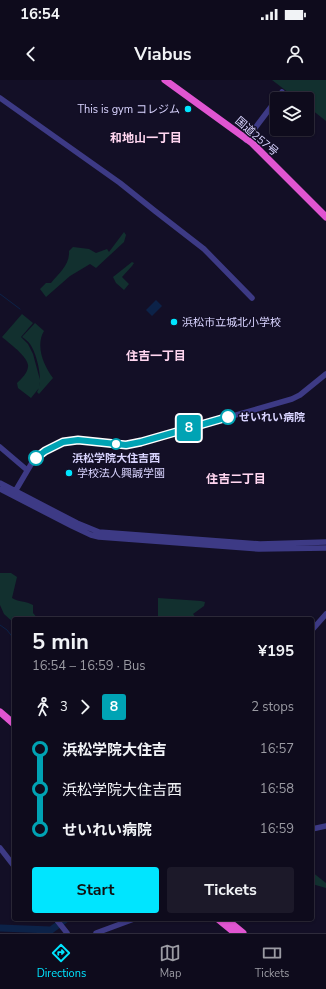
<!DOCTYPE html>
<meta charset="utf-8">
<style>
body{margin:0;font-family:"Nunito Sans","Noto Sans JP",sans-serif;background:#1c1929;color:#f1f3f6;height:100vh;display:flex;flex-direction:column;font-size:15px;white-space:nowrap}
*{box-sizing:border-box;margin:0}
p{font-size:13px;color:#9b9ba3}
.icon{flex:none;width:22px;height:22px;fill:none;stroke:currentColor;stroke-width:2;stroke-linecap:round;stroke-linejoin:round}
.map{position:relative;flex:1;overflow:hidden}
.drawer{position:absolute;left:12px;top:537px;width:302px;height:304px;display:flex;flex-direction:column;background:#0e0b1c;border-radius:4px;box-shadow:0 1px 3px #0004,0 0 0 1px #2e2b3b}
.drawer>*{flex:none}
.badge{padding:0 8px;border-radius:3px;font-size:14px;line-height:26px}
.fabs{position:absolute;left:270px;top:12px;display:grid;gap:8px}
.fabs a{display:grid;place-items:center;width:44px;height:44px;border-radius:4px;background:#0e0b1c;box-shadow:0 1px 3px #0004,0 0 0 1px #2e2b3b;font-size:20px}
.map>.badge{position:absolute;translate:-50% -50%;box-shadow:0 0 0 2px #fff}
.legs{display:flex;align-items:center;gap:6px;height:44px;padding:0 20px;font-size:13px}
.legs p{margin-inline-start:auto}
.overview{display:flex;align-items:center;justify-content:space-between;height:68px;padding:0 20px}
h1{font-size:22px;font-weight:700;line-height:30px}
.primary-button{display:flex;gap:8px;margin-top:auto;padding:8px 20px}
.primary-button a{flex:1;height:46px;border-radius:4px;background:#00e5ff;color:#111;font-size:16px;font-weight:700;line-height:46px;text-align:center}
.primary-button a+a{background:#1c1929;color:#f1f3f6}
ul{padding:0 20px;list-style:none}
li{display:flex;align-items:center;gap:14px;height:40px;font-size:15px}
li i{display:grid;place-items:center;width:6px;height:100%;margin:0 5px;background:currentColor}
li i::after{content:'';width:10px;height:10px;margin:-5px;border:3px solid;border-radius:50%;background:#0e0b1c}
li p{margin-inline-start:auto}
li:first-child i{background:linear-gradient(#0000 50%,currentColor 0)}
li:last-child i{background:linear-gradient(currentColor 50%,#0000 0)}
.status{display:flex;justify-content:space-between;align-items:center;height:28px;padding:0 20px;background:#0e0b1c;direction:ltr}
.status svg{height:11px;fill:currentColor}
header{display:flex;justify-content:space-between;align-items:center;height:52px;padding:0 20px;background:#0e0b1c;font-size:18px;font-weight:700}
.menu{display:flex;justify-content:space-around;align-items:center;height:56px;border-top:1px solid #2e2b3b;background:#0e0b1c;font-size:11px;color:#9b9ba3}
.menu a{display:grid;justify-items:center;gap:2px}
.menu .on{color:#00e5ff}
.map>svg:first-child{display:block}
.green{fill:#12302f}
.water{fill:#0c2248}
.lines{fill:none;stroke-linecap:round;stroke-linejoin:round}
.stream{stroke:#0c2248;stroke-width:1}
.river{stroke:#0c2248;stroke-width:7}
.tertiary{stroke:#3d3a85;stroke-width:5.5}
.trunk{stroke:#e055d1;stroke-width:7}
.line-1-casing{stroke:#fff;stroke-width:9}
.line-1{stroke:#00a3b4;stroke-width:6}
.poi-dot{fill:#00e5ff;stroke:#130f26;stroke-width:1.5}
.stop-1-dot{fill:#fff;stroke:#00a3b4;stroke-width:2}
.labels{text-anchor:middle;stroke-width:3;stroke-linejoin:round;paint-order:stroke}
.poi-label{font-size:11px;fill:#d9d4ff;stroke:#130f26;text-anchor:start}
.street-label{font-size:11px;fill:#d9d4ff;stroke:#130f26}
.stop-label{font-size:11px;font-weight:bold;fill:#d9d4ff;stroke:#130f26;text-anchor:start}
.neighbourhood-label{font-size:12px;font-weight:bold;fill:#ffd6f0;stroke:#130f26}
</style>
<div class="status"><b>16:54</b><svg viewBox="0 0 49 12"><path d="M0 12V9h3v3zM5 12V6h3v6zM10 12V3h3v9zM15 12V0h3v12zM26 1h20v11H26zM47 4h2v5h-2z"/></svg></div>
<header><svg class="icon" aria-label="back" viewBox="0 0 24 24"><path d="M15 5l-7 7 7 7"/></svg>Viabus<svg class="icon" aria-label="person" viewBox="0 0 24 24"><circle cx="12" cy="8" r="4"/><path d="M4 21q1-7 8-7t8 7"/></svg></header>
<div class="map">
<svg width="326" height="853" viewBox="0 0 326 853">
<rect width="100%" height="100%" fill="#130f26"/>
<path class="green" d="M272,0h54v41l-19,-15v-7h-10z
M124,152l2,3 -2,7 -28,26 -6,-4 -20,12 -24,21 -6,-8 6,-6h5c8,-10 19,-18 18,-32l4,-4 16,2 7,4 11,-4 2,3z
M132,182l2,1 -2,3 -10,11 7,7 -5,6 -8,-7 -3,-6z
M22,234l11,9 -12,14 7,7 5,10 7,26 -1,8 -8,10 -13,-10 -1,-5c5,-5 10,-9 11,-16 2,-9 -19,-24 -26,-30z
M35,243l9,8c-9,15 0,35 9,47l-14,16 -2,-2c7,-10 0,-38 -7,-48 -2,-3 -5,-5 -8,-7z
M0,493h11l6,4 -5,21c6,4 14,3 21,7v8l5,6h-24v4l-10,-9 -4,-9z
M158,518l43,3 4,1 -1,4 -11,8 4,5h-39z
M312,792l14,11v5l-14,-4z"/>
<path class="water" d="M156,220l6,6 -10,10 -6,-6z"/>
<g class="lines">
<path class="stream" d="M0,214l20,15
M0,545l7,5 7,9"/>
<path class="river" d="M0,848l51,2 15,-11"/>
<path class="tertiary" d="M0,18l120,85 35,28 49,38 48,49
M277,19l5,-7
M246,60l31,-41
M0,367l27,23
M0,403l77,40 22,9 161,12 66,-2
M0,409l72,37 19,9 8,2 160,12 67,-1
M13,415l20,-34 12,-10 18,-9 15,-2 48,5 15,-3 151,-43 8,-4 26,-21
M312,550l14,-16
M312,749l14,-3
M0,768l14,18
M56,839l11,14
M96,853l38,-14"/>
<path class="trunk" d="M165,0l87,63 74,74
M0,632l14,12
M218,839l17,14
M226,839l17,14"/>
</g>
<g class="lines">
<defs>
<path id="line-1" d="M36,378l9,-7 18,-9 15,-2 48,5 15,-3 87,-25"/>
</defs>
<use href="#line-1" class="line-1-casing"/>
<use href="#line-1" class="line-1"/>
</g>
<g class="poi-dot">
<circle cx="188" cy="29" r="4"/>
<circle cx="174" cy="242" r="4"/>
<circle cx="69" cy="393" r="4"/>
</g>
<g class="stop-1-dot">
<circle cx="228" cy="337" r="7"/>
<circle cx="116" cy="364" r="5"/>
<circle cx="36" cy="378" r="7"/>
</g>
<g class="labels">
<g class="poi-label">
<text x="180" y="33" text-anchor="end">This is gym コレジム</text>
<text x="182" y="246">浜松市立城北小学校</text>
<text x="77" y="397">学校法人興誠学園</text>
</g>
<g class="street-label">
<text transform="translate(257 56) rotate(41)" y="4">国道257号</text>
</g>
<g class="stop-label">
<text x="239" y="341">せいれい病院</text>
<text x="116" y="382" text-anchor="middle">浜松学院大住吉西</text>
</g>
<g class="neighbourhood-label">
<text x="146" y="62">和地山一丁目</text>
<text x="156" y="280">住吉一丁目</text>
<text x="236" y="403">住吉二丁目</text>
</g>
</g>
</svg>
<div class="fabs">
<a><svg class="icon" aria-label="layers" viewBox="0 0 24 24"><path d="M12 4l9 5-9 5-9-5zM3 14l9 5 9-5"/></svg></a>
</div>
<b class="badge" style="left:189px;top:348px;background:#00a3b4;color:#fff">8</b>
<section class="drawer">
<div class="overview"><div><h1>5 min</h1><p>16:54 – 16:59 · Bus</p></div><b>¥195</b></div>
<div class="legs"><svg class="icon" aria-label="walk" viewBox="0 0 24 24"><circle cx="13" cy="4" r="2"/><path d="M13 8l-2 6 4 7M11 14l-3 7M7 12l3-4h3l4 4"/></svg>3<svg class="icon" aria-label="forward" viewBox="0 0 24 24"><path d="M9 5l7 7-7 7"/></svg><b class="badge" style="background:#00a3b4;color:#fff">8</b><p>2 stops</p></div>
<ul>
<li><i style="color:#00a3b4"></i><b>浜松学院大住吉</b><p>16:57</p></li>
<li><i style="color:#00a3b4"></i><span>浜松学院大住吉西</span><p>16:58</p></li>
<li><i style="color:#00a3b4"></i><b>せいれい病院</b><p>16:59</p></li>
</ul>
<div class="primary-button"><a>Start</a><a>Tickets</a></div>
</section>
</div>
<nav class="menu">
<a class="on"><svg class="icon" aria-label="directions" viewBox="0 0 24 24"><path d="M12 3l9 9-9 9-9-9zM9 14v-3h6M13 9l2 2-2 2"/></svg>Directions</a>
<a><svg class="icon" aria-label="map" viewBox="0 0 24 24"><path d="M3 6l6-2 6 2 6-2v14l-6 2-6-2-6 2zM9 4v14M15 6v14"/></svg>Map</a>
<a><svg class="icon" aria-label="tickets" viewBox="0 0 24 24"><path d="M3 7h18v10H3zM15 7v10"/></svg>Tickets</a>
</nav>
